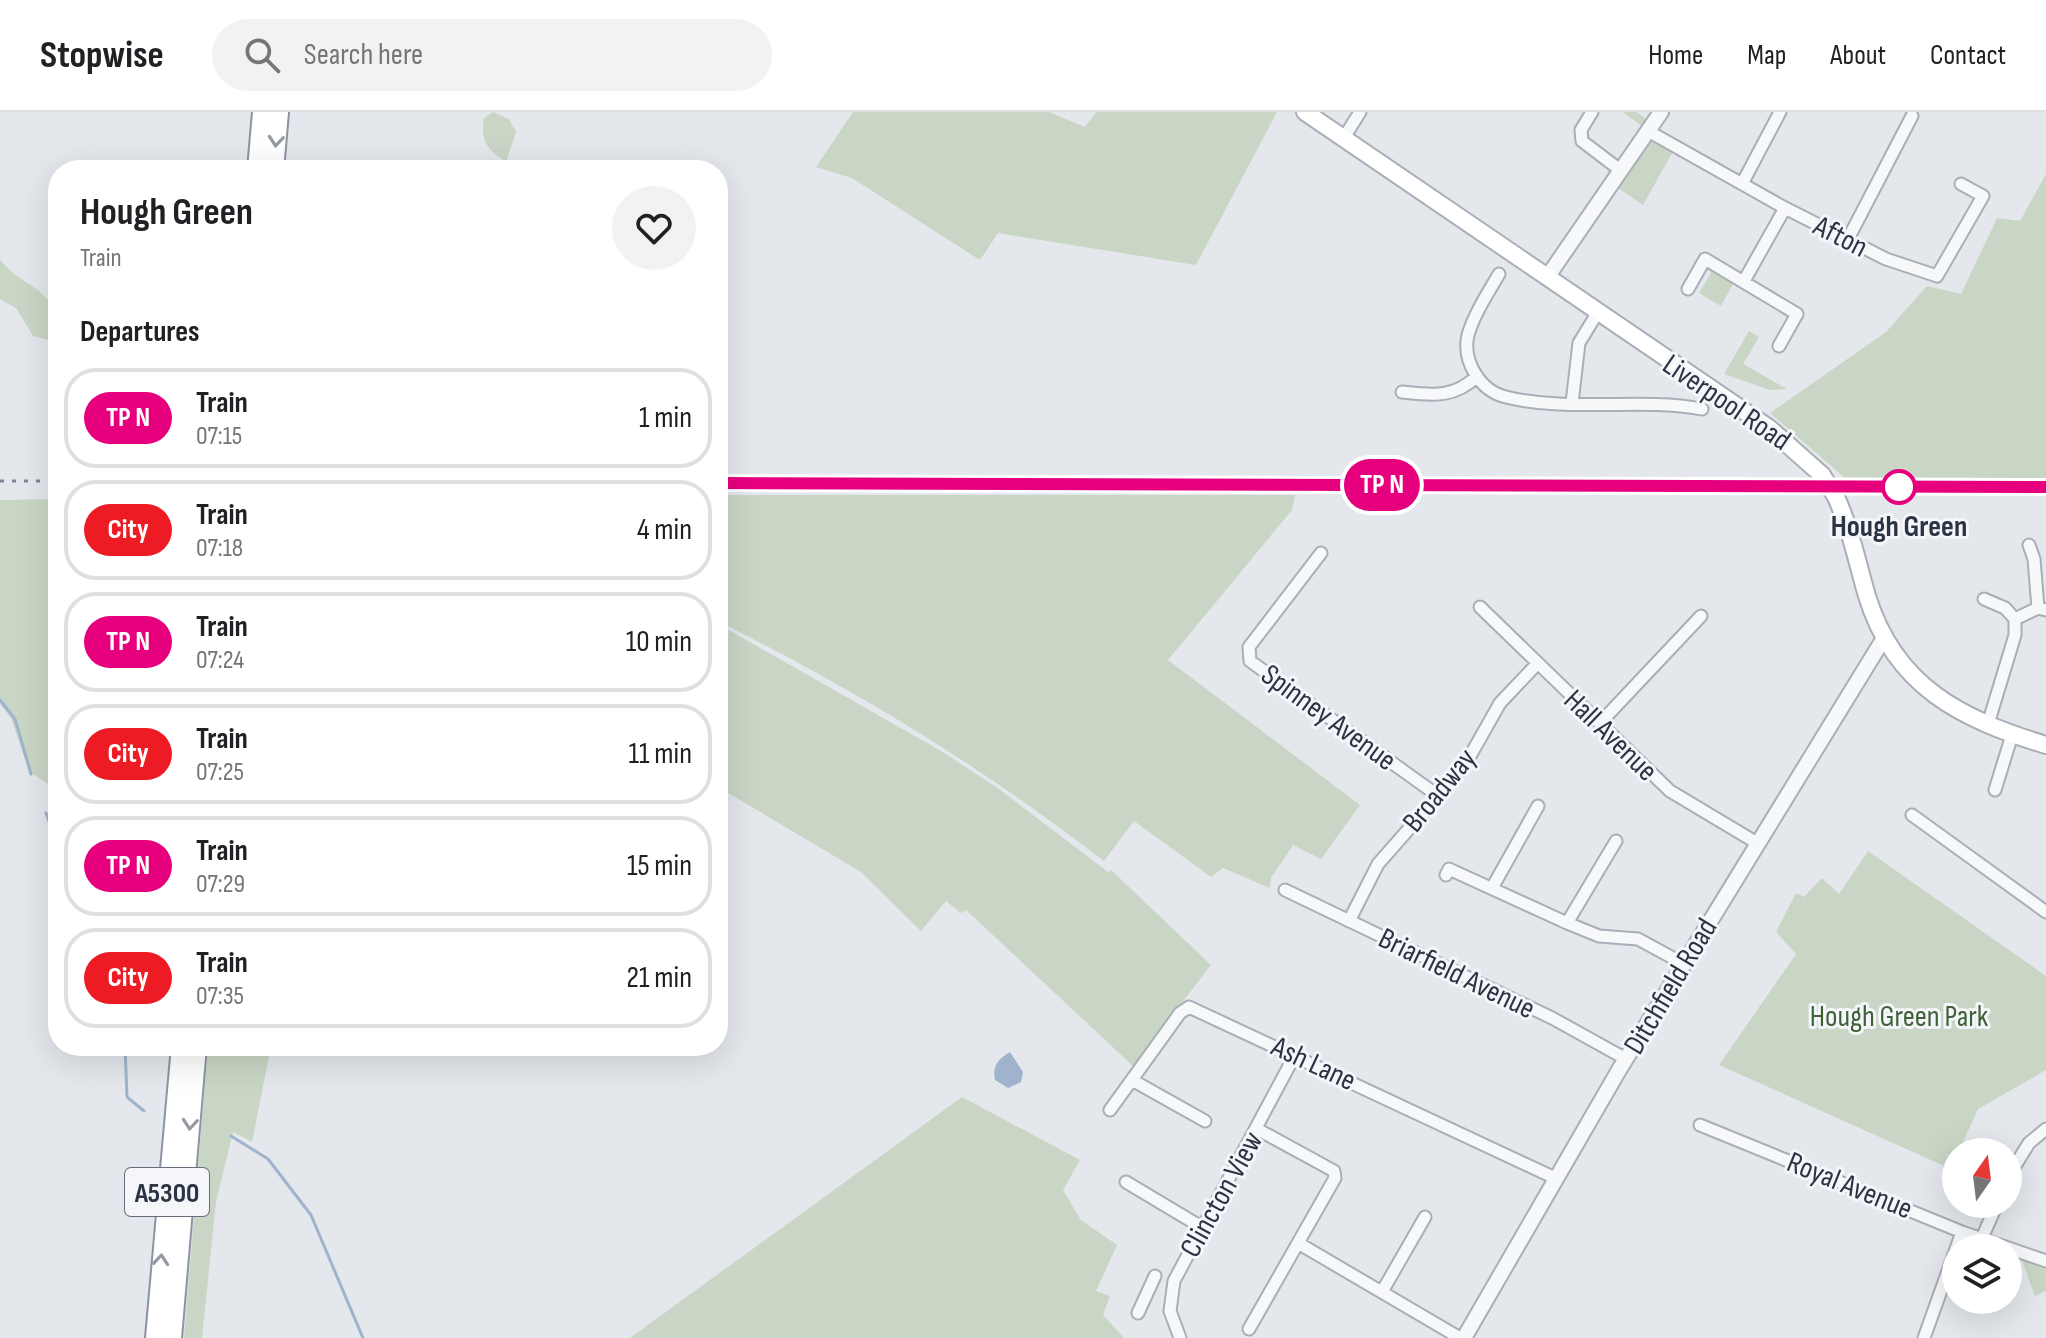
<!DOCTYPE html>
<style>
body{margin:0;font-family:"Sofia Sans Condensed",sans-serif;background:#f2f2f2;color:#202124;height:100vh;display:flex;flex-direction:column;font-size:30px;white-space:nowrap}
*{box-sizing:border-box;margin:0}
p{font-size:26px;color:#757577}
.icon{flex:none;width:44px;height:44px;fill:none;stroke:currentColor;stroke-width:2;stroke-linecap:round;stroke-linejoin:round}
.map{position:relative;flex:1;overflow:hidden}
.details{position:absolute;left:48px;top:48px;width:680px;height:896px;display:flex;flex-direction:column;background:#fff;border-radius:32px;box-shadow:0 8px 32px #0002}
.details>*{flex:none}
.badge{padding:0 16px;border-radius:26px;font-size:28px;line-height:52px}
.needle{width:52px;rotate:14deg}
.fabs{position:absolute;left:1942px;top:1026px;display:grid;gap:16px}
.fabs a{display:grid;place-items:center;width:80px;height:80px;border-radius:50%;background:#fff;box-shadow:0 8px 32px #0002;font-size:40px}
.map>.badge{position:absolute;translate:-50% -50%;box-shadow:0 0 0 4px #fff}
h2{padding:0 32px;font-size:30px;line-height:72px}
.round{display:grid;place-items:center;flex:none;width:84px;height:84px;border-radius:42px;background:#f2f2f2}
.summary{display:flex;align-items:center;justify-content:space-between;height:136px;padding:0 32px}
h1{font-size:38px;font-weight:700;line-height:60px}
ul{padding:0;list-style:none}
li{display:flex;align-items:center;gap:24px;height:100px;margin:0 16px 12px;padding:0 16px;border:4px solid #e0e0e0;border-radius:32px}
li div{flex:1}
li b{display:block;font-size:30px}
li em{font-style:normal}
li .badge{min-width:88px;font-weight:700;text-align:center}
header{display:flex;align-items:center;gap:48px;box-sizing:border-box;height:112px;padding:0 40px;background:#fff;border-bottom:2px solid #e0e0e0}
header strong{font-size:38px}
nav{display:flex;gap:44px;margin-inline-start:auto;font-size:28px}
.search{width:560px;height:72px;background:#f2f2f2;display:flex;align-items:center;gap:20px;box-sizing:border-box;padding:0 28px;border-radius:44px;color:#757577;font-size:30px}
.map>svg:first-child{display:block}
.green{fill:#c9d6c5}
.water{fill:#9fb4cc}
.lines{fill:none;stroke-linecap:round;stroke-linejoin:round}
.stream{stroke:#9fb4cc;stroke-width:3}
.minor-casing{stroke:#a9aeb7;stroke-width:15}
.tertiary-casing{stroke:#a9aeb7;stroke-width:18}
.secondary-casing{stroke:#a9aeb7;stroke-width:20}
.trunk-casing{stroke:#8b94a3;stroke-width:22}
.minor{stroke:#f7f8fa;stroke-width:11}
.tertiary{stroke:#f7f8fa;stroke-width:14}
.secondary{stroke:#fff;stroke-width:16}
.trunk{stroke:#fff;stroke-width:18}
.rail{stroke:#7d8696;stroke-width:3;stroke-dasharray:4 8;stroke-linecap:butt}
.secondary-bridge-casing{stroke:#a9aeb7;stroke-width:20;stroke-linecap:butt}
.secondary-bridge{stroke:#fff;stroke-width:16}
.oneway{stroke:#959aa2}
.line-casing{stroke:#fff;stroke-width:18}
.line{stroke:#e6007e;stroke-width:12}
.stop-dot{fill:#fff;stroke:#e6007e;stroke-width:4}
.labels{text-anchor:middle;stroke-width:6;stroke-linejoin:round;paint-order:stroke}
.shield{fill:#f4f6f9;stroke:#676e7b;stroke-width:2}
.shield-label{font-size:28px;font-weight:bold;fill:#2b3445}
.street-label{font-size:30px;fill:#2b3445;stroke:#f4f6f9}
.stop-label{font-size:30px;font-weight:bold;fill:#2b3445;stroke:#f4f6f9}
.park-label{font-size:30px;fill:#3f6138;stroke:#f4f6f9}
</style>
<header>
<strong>Stopwise</strong>
<div class="search"><svg class="icon" aria-label="search" viewBox="0 0 24 24"><circle cx="10" cy="10" r="6"/><path d="M15 15l6 6"/></svg>Search here</div>
<nav><a>Home</a><a>Map</a><a>About</a><a>Contact</a></nav>
</header>
<div class="map">
<svg width="2046" height="1226" viewBox="0 0 2046 1226">
<rect width="100%" height="100%" fill="#e4e7ec"/>
<path class="green" d="M493,0l16,7 7,13 -10,30c-19,-12 -26,-22 -22,-44z
M853,0h196l36,15 11,-15h181l-81,153 -198,-32 -18,27 -128,-82 -36,-11z
M1623,0h13l17,12 -5,6 28,16 -33,59 -32,-22 36,-53z
M2046,62v305l-201,-1 -75,-65 116,-81 41,-46 34,8 36,-76 23,3z
M0,147c18,27 58,29 58,69l-9,12 -16,-4 -17,-28 -16,-9z
M1712,159l22,11 -13,24 -22,-13z
M1749,219l10,6 -16,27 44,25 -17,1 -46,-16z
M718,383h577l-3,15 -124,150 192,145 -39,54 -28,-14 -22,33 -1,10 -47,-20 -12,9 -77,-56 -30,40c-121,-94 -249,-171 -386,-240z
M58,387v292l-29,-20 -18,-53 -11,-14v-204z
M718,512l223,127 58,38 109,83 3,-2 100,95 -78,101 -167,-156 -5,3 -15,-12 -25,30 -60,-59 -143,-85z
M1868,739l178,125v94l-68,39 -27,60 -232,-104 77,-111 -20,-22 20,-39 8,4 18,-19 17,16z
M208,934h63l-19,96 -19,-10 -17,70 -14,136h-18z
M962,985l118,63 -17,30 18,30 36,25 -21,46 14,5 -7,19 21,23h-494z
M2019,1140l27,9v30l-11,5z"/>
<path class="water" d="M1010,940l13,20 -2,10 -13,6 -13,-8c-3,-14 3,-21 15,-28z"/>
<g class="lines">
<path class="stream" d="M0,588l15,19 16,55
M46,701l12,33
M125,934l2,51 17,14
M231,1024l37,23 43,56 52,123"/>
<defs>
<path id="minor" d="M1592,0l-11,18 1,11 38,29
M1648,19l137,77 101,51 51,17 46,-80 -22,-12
M1345,24l15,-24
M1743,70l37,-70
M1848,127l64,-123
M1499,162c-11,19 -25,40 -31,61 -6,26 12,56 38,62 64,16 132,0 196,12
M1744,169l41,-73
M1688,177l17,-30 92,55 -18,32
M1402,280c29,3 52,7 75,-16
M1572,291l7,-60 19,-31
M2029,433l5,14 4,49
M1321,441l-72,94 1,14 187,134
M1984,487l21,9 10,11v16l-27,89
M1480,495l190,184 87,52
M2015,507l23,-11 8,2
M1600,611l101,-107
M1995,678l17,-55
M1912,703l134,97
M1446,763l3,-6 118,54 32,13 39,3 46,25
M1492,776l46,-82
M1285,778l267,128 74,41
M1349,809l29,-57 87,-99 35,-62 36,-38
M1567,811l49,-82
M1132,968l73,41
M1110,998l70,-97 9,-6 366,171
M1700,1013l262,107 84,29
M2008,1065l21,-34 17,-14
M1126,1070l77,46
M1982,1126l15,-34
M1298,1131l162,95
M1383,1178l42,-73
M1138,1201l17,-37
M1249,1217l86,-151 -1,-7 -77,-42
M1180,1226l-10,-27 4,-30 121,-226
M1924,1226l38,-106"/>
<path id="tertiary" d="M1548,164l113,-164
M1464,1226l155,-268 265,-432"/>
<path id="secondary" d="M1305,0l464,316 53,47
M1836,385c15,33 21,65 31,99 28,91 94,123 179,149"/>
<path id="trunk" d="M257,58l5,-58
M274,58l5,-58
M155,1226l26,-292
M172,1226l25,-292"/>
</defs>
<use href="#minor" class="minor-casing"/>
<use href="#tertiary" class="tertiary-casing"/>
<use href="#secondary" class="secondary-casing"/>
<use href="#trunk" class="trunk-casing"/>
<use href="#minor" class="minor"/>
<use href="#tertiary" class="tertiary"/>
<use href="#secondary" class="secondary"/>
<use href="#trunk" class="trunk"/>
<path class="rail" d="M0,369h58
M718,371l1328,4"/>
<defs>
<path id="secondary-bridge" d="M1822,363l14,22"/>
</defs>
<use href="#secondary-bridge" class="secondary-bridge-casing"/>
<use href="#secondary-bridge" class="secondary-bridge"/>
</g>
<defs><path id="oneway-chevron" d="M-2-3.5L2.5 0L-2 3.5" fill="none" stroke-width="1.6" stroke-linecap="round" stroke-linejoin="round" transform="scale(2)"/></defs>
<g class="oneway">
<use href="#oneway-chevron" transform="translate(276 29) rotate(95)"/>
<use href="#oneway-chevron" transform="translate(190 1012) rotate(95)"/>
<use href="#oneway-chevron" transform="translate(161 1148) rotate(-85)"/>
</g>
<g class="lines">
<defs>
<path id="line" d="M718,371l1328,4"/>
</defs>
<use href="#line" class="line-casing"/>
<use href="#line" class="line"/>
</g>
<circle class="stop-dot" cx="1899" cy="375" r="16"/>
<g class="labels">
<rect class="shield" x="125" y="1056" width="84" height="48" rx="6"/>
<g class="shield-label">
<text x="167" y="1090">A5300</text>
</g>
<g class="street-label">
<text transform="translate(1841 124) rotate(27)" y="10">Afton</text>
<text transform="translate(1727 290) rotate(34)" y="10">Liverpool Road</text>
<text transform="translate(1329 605) rotate(36)" y="10">Spinney Avenue</text>
<text transform="translate(1611 623) rotate(44)" y="10">Hall Avenue</text>
<text transform="translate(1439 678) rotate(-51)" y="10">Broadway</text>
<text transform="translate(1457 861) rotate(26)" y="10">Briarfield Avenue</text>
<text transform="translate(1670 874) rotate(-59)" y="10">Ditchfield Road</text>
<text transform="translate(1314 951) rotate(25)" y="10">Ash Lane</text>
<text transform="translate(1850 1073) rotate(22)" y="10">Royal Avenue</text>
<text transform="translate(1221 1082) rotate(-61)" y="10">Clincton View</text>
</g>
<g class="stop-label">
<text x="1899" y="424">Hough Green</text>
</g>
<g class="park-label">
<text x="1899" y="914">Hough Green Park</text>
</g>
</g>
</svg>
<div class="fabs">
<a><svg class="needle" viewBox="-14 -14 28 28"><path d="M0-13l5 13h-10z" fill="#e53935"/><path d="M0 13l5-13h-10z" fill="#757577"/></svg></a>
<a><svg class="icon" aria-label="layers" viewBox="0 0 24 24"><path d="M12 4l9 5-9 5-9-5zM3 14l9 5 9-5"/></svg></a>
</div>
<b class="badge" style="left:1382px;top:373px;background:#e6007e;color:#fff">TP N</b>
<section class="details">
<div class="summary"><div><h1>Hough Green</h1><p>Train</p></div><a class="round"><svg class="icon" aria-label="heart" viewBox="0 0 24 24"><path d="M12 20l-8-8c-3-5 5-10 8-4 3-6 11-1 8 4z"/></svg></a></div>
<h2>Departures</h2>
<ul>
<li><span class="badge" style="background:#e6007e;color:#fff">TP N</span><div><b>Train</b><p>07:15</p></div><em>1 min</em></li>
<li><span class="badge" style="background:#ed1c24;color:#fff">City</span><div><b>Train</b><p>07:18</p></div><em>4 min</em></li>
<li><span class="badge" style="background:#e6007e;color:#fff">TP N</span><div><b>Train</b><p>07:24</p></div><em>10 min</em></li>
<li><span class="badge" style="background:#ed1c24;color:#fff">City</span><div><b>Train</b><p>07:25</p></div><em>11 min</em></li>
<li><span class="badge" style="background:#e6007e;color:#fff">TP N</span><div><b>Train</b><p>07:29</p></div><em>15 min</em></li>
<li><span class="badge" style="background:#ed1c24;color:#fff">City</span><div><b>Train</b><p>07:35</p></div><em>21 min</em></li>
</ul>
</section>
</div>
